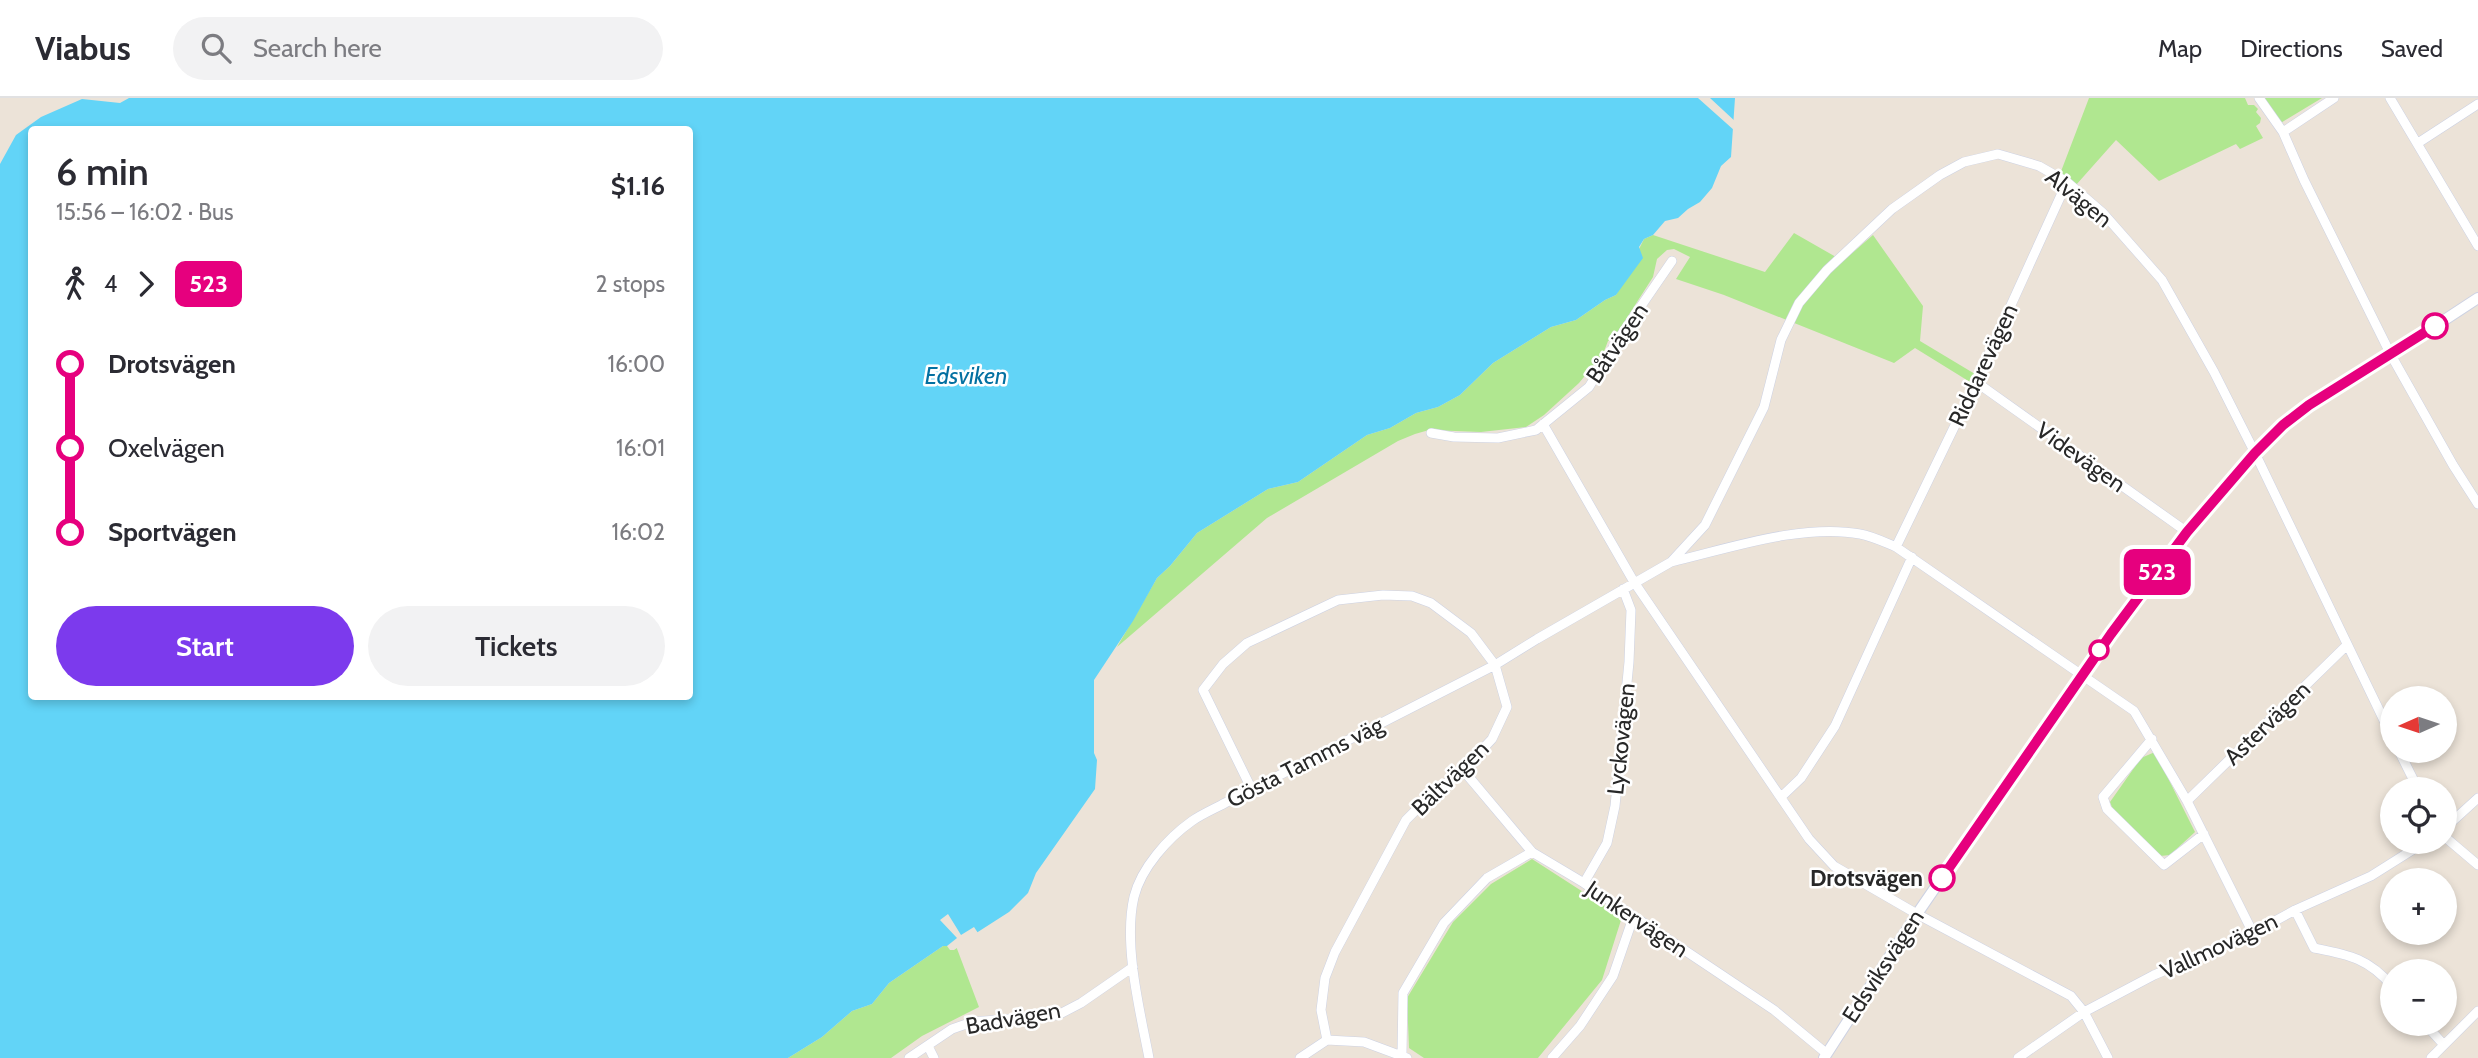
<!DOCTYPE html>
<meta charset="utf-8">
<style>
body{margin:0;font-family:Cabin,sans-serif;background:#f2f2f3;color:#2b2b33;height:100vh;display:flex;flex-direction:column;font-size:26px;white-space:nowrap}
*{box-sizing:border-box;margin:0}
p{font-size:23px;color:#7c7c81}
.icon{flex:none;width:38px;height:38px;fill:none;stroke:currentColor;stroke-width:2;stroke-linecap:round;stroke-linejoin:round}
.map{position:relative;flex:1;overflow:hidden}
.side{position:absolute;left:28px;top:28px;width:665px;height:574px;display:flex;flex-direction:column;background:#fff;border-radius:7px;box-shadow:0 4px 10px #0003}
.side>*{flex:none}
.badge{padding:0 14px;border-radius:10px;font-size:24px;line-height:46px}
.needle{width:46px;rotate:267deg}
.fabs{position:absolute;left:2380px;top:588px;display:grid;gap:14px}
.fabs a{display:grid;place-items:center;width:77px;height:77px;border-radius:50%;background:#fff;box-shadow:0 4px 10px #0003;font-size:35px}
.map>.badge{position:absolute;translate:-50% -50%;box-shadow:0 0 0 4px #fff}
.legs{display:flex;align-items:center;gap:10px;height:77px;padding:0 28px;font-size:23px}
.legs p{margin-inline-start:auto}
.summary{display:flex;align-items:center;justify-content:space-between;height:119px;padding:0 28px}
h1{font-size:38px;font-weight:600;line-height:52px}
.action{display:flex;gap:14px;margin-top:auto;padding:14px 28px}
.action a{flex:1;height:80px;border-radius:42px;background:#7c3aed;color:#fff;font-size:28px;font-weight:600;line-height:80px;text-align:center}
.action a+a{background:#f2f2f3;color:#2b2b33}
ul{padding:0 28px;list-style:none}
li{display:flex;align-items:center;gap:24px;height:84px;font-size:26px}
li i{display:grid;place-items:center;width:10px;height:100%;margin:0 9px;background:currentColor}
li i::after{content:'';width:18px;height:18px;margin:-9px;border:5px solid;border-radius:50%;background:#fff}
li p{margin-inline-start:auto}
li:first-child i{background:linear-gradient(#0000 50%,currentColor 0)}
li:last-child i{background:linear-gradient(currentColor 50%,#0000 0)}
header{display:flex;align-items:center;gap:42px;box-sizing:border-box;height:98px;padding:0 35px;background:#fff;border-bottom:2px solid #e1e1e2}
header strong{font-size:33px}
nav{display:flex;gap:38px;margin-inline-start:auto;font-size:24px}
.search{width:490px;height:63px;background:#f2f2f3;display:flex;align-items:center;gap:18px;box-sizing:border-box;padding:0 24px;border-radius:38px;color:#7c7c81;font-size:26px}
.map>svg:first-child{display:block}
.green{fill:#b0e790}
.water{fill:#62d4f7;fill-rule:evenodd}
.pier{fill:#ece3d8}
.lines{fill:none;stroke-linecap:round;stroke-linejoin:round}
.minor-casing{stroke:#cdd2e3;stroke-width:10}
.tertiary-casing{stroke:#cdd2e3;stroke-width:12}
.minor{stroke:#fff;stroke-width:9}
.tertiary{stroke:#fff;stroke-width:10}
.line-1-casing{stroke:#fff;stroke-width:16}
.line-1{stroke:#e6007e;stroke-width:10}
.stop-1-dot{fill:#fff;stroke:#e6007e;stroke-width:3.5}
.labels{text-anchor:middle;stroke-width:5;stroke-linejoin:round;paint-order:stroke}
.street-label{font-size:23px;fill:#282828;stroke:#fff}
.stop-label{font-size:23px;font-weight:bold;fill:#282828;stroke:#fff;text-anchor:end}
.water-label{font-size:24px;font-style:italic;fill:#0370a1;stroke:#fff}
</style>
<header>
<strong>Viabus</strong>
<div class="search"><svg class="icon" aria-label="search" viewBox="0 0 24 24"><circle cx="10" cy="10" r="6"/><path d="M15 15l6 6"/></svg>Search here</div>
<nav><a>Map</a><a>Directions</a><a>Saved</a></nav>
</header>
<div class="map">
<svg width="2478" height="960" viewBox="0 0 2478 960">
<rect width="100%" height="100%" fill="#ece3d8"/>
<path class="green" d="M2089,0h156l3,7h6l4,4 -2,3 5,6 -1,5 -4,3 7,12 -23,11 -4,-5 -77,37 -43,-41 -40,45 -16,-11z
M2261,0h61l-43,26z
M1794,135l49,28 30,-26 50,71 -3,35 55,33 -5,8 -55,-34 -21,15 -170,-68 -48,-16 14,-22 -16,-8 -7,1 -10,9 -4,18 -39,61 -6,3 -5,13 -24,29 -35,32 -18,12 -45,5 -52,-2 -14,4 -17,7 -131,77 -150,129 40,-69 13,-12 27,-33 71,-44 30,-7 69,-47 23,-7 26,-15 22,-6 22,-12 33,-32 58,-36 25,-7 29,-20 11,-5 28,-56 9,-4 112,37z
M2155,654l40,80 -25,23 -10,1 -47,-46 -3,-8 31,-44z
M1532,761l90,58 -20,63 -64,78h-114l-15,-10 -2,-50 46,-76 38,-38z
M943,848h13l23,61 -57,29 -31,22h-103l34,-21 30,-26 20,-7 17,-21z"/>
<path class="water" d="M129,0h1606l-4,59 -10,9 -9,22 -12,14 -12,7 -10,9 -13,3 -12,14 -9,4 -5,8 4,11 -27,37 -11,5 -29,20 -25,7 -58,36 -33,32 -22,12 -22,6 -26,15 -23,7 -69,47 -30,7 -71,44 -27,33 -13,12 -24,43 -39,59v73l3,7 -2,29 -59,84 -8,20 -19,19 -53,34h-13l-54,37 -17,21 -20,7 -30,26 -34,21h-788v-894l16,-29 25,-18 41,-18 38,4zM32,32h658v566h-658z"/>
<path class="pier" d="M1698,0h12l27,25v6l-2,2z
M948,816l13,21 13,-8 4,6 -24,17h-4l-3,-4 10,-8 -17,-18z"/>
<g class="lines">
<defs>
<path id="minor" d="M2259,0l24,34 21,48 87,175 62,110 25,39
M2390,0l88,148
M2283,34l51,-34
M2418,45l60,-39
M1976,284l211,150
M1543,326l91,158 175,257 25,27 83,48 154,82 13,16 24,46
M1431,335l23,4 44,1 38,-8 53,-43 28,-46 55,-80
M1896,449l80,-165 91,-200
M1671,464c56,-13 132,-39 189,-28 12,2 24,8 36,13l238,164 53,90 66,132
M2152,641l-49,58 4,12 57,56 40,-31
M2399,653l19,38
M1463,672l69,82 52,31 190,127 52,43
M1251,690l-48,-98 20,-26 24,-21 91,-43 45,-5 29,1 19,7 40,30 24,32 12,42 -15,32 -29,31 -34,27 -23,23 -71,132 -10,26 -4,32 6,30
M1781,699l20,-19 34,-52 77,-169
M2187,703l159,-155
M2445,730l33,-30
M2445,739l33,28
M1584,785l23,-40 8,-37 14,-144 2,-52 -8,-21
M2295,812l19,38c35,7 54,10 78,38
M2425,926l19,21
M928,948l6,12
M1402,956l1,-61 41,-70 43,-45 45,-26
M909,960l43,-29 20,-7 86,-7 23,-12 52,-36
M1149,960c-9,-47 -26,-114 -15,-161 7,-29 34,-59 58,-76 10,-7 22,-12 33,-18l270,-138 42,-26 134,-77 34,-37 59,-118 17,-67 18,-37 28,-33 65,-61 48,-34 24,-13 34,-8 41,12 28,16 36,31 59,67 52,92 41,81 137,284
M1300,960l27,-18 37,2 43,16
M1552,960l28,-32 33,-50 20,-58
M2018,960l66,-46 70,-37 99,-42 42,-23 76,-34 54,-34
M2431,960l47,-47"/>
<path id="tertiary" d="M1824,960l93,-144 164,-239 106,-143 68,-79 27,-28 27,-20 82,-50 87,-57"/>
</defs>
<use href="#minor" class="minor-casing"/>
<use href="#tertiary" class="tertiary-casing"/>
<use href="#minor" class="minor"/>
<use href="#tertiary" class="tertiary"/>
</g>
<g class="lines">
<defs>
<path id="line-1" d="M1942,780l169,-244 76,-102 68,-79 28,-28 26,-20 126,-79"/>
</defs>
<use href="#line-1" class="line-1-casing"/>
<use href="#line-1" class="line-1"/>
</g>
<g class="stop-1-dot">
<circle cx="2435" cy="228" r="12"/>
<circle cx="2099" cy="552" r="9"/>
<circle cx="1942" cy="780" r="12"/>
</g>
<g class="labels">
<g class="street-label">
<text transform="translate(2079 100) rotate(39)" y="8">Alvägen</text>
<text transform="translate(1617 245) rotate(-56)" y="8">Båtvägen</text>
<text transform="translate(1983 267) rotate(-65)" y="8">Riddarevägen</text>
<text transform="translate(2081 359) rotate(35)" y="8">Videvägen</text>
<text transform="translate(2267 625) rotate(-44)" y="8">Astervägen</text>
<text transform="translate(1621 641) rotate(-84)" y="8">Lyckovägen</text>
<text transform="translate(1305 664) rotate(-27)" y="8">Gösta Tamms väg</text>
<text transform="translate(1450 680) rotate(-44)" y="8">Bältvägen</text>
<text transform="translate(1637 821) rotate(34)" y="8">Junkervägen</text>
<text transform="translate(2219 848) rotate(-25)" y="8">Vallmovägen</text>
<text transform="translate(1883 868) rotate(-57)" y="8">Edsviksvägen</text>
<text transform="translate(1013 920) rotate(-10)" y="8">Badvägen</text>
</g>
<g class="stop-label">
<text x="1923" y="788">Drotsvägen</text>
</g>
<g class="water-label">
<text x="966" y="286">Edsviken</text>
</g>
</g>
</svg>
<div class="fabs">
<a><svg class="needle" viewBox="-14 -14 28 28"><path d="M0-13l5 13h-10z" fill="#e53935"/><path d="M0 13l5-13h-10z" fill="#7c7c81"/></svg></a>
<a><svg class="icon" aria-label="locate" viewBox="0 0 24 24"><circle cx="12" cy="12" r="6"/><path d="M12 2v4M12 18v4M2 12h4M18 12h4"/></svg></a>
<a>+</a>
<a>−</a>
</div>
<b class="badge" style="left:2157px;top:474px;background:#e6007e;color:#fff">523</b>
<section class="side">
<div class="summary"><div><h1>6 min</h1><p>15:56 – 16:02 · Bus</p></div><b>$1.16</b></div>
<div class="legs"><svg class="icon" aria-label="walk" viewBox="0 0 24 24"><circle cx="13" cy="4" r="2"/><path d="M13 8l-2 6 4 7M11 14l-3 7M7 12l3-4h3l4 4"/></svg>4<svg class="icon" aria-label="forward" viewBox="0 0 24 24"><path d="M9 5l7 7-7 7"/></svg><b class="badge" style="background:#e6007e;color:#fff">523</b><p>2 stops</p></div>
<ul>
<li><i style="color:#e6007e"></i><b>Drotsvägen</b><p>16:00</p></li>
<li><i style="color:#e6007e"></i><span>Oxelvägen</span><p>16:01</p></li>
<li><i style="color:#e6007e"></i><b>Sportvägen</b><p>16:02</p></li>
</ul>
<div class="action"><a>Start</a><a>Tickets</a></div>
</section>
</div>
